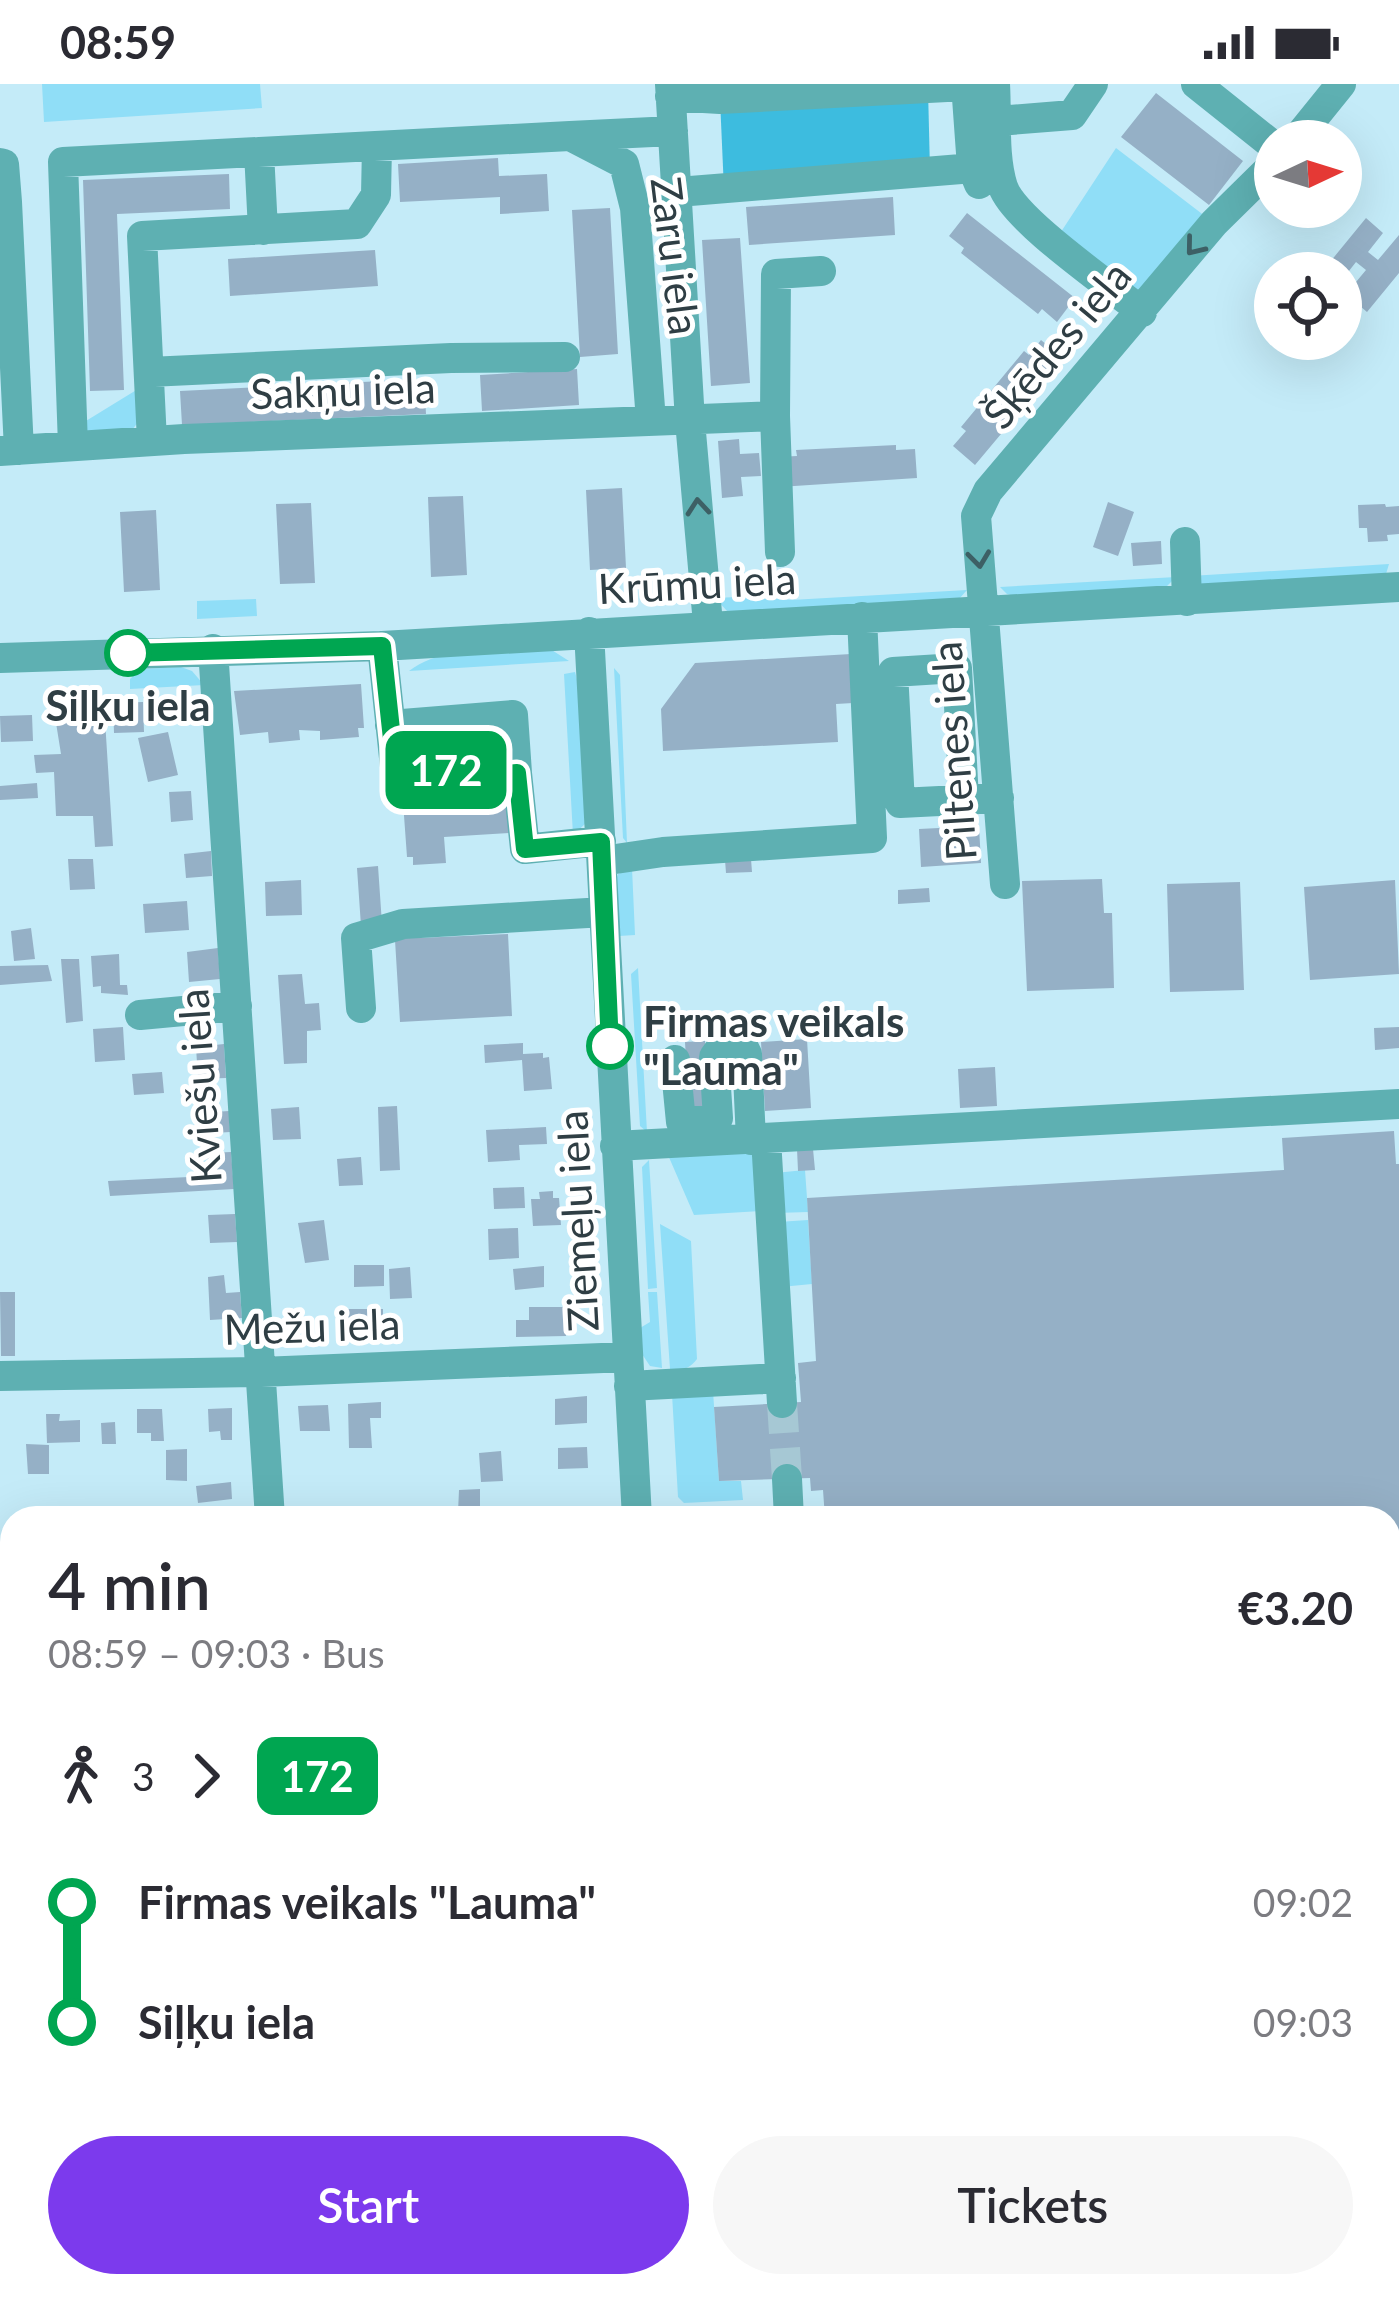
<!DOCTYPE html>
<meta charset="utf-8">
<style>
body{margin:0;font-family:Lato,sans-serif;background:#f7f7f7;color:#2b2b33;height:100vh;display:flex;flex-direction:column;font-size:45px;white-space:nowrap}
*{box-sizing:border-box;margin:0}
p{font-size:39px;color:#7c7c81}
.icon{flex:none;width:66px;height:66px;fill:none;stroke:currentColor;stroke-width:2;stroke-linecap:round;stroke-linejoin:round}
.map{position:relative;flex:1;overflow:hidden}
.panel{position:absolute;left:0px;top:1422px;width:1401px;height:792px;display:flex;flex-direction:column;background:#fff;border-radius:36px 36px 0 0;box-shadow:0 12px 48px #0002}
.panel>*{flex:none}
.badge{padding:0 24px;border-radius:18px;font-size:42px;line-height:78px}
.needle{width:78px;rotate:86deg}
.fabs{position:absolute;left:1254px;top:36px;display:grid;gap:24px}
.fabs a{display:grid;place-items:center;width:108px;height:108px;border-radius:50%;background:#fff;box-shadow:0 12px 48px #0002;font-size:60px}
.map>.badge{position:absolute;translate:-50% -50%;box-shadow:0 0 0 6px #fff}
.legs{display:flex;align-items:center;gap:18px;height:132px;padding:0 48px;font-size:39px}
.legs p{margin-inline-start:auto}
.summary{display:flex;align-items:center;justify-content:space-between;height:204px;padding:0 48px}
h1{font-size:66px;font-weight:600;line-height:90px}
.cta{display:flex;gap:24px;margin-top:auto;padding:24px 48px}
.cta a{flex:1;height:138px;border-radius:72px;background:#7c3aed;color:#fff;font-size:48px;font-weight:600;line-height:138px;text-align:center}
.cta a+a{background:#f7f7f7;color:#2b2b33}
ul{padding:0 48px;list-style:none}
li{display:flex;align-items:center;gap:42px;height:120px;font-size:45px}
li i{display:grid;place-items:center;width:18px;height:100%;margin:0 15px;background:currentColor}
li i::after{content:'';width:30px;height:30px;margin:-15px;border:9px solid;border-radius:50%;background:#fff}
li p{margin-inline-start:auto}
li:first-child i{background:linear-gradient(#0000 50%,currentColor 0)}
li:last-child i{background:linear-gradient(currentColor 50%,#0000 0)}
.status{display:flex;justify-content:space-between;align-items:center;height:84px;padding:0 60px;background:#fff;direction:ltr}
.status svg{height:33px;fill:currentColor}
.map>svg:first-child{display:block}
.green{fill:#90def7}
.forest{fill:#3dbcdf}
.building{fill:#95b0c6}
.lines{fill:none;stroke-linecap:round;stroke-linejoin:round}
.minor-tunnel{stroke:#a6c8d4;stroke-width:30;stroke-dasharray:30 15;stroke-linecap:butt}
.minor{stroke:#5eb0b2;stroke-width:30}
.oneway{stroke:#3d6065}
.line-1-casing{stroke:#fff;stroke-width:27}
.line-1{stroke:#00a651;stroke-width:18}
.stop-1-dot{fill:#fff;stroke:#00a651;stroke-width:6}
.labels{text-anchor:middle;stroke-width:10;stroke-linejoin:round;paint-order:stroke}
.street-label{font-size:42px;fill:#2f3e44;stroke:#fff}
.stop-label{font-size:42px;font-weight:bold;fill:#2f3e44;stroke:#fff}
</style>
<div class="status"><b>08:59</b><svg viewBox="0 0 49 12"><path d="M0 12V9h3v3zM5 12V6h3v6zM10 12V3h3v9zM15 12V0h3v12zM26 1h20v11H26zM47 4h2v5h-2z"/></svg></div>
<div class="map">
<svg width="1399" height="2214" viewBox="0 0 1399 2214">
<rect width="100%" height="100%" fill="#c4ebf8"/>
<path class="green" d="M42,0h218l2,24 -218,14z
M1116,64l98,75 -72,89 -87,-71z
M138,305l1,32 -7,9 -41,5 -10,-11z
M1389,480l-3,10 -183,13 -13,-11z
M1176,493l-11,11 -147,9 -11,-3 -7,-7z
M967,506l-8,9 -231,13 -13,-14 43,-2 33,4z
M256,515l1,17 -60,3v-18z
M547,563l22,14 -160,10c36,-27 95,-22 138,-24z
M181,583l11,4 12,14 -74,4v-10l11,-10z
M614,584l6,7 7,168 -4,-5z
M575,588l5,18 5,134 -12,11 -9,-161z
M632,784l3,67 -16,1 -3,-55 2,-7z
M638,884l9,164 -7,-6 -9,-152z
M743,1068l9,3 9,56 -67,4 -26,-60z
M649,1076l8,128 -9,1 -6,-122z
M805,1086l3,42 -32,1 -1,-40z
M808,1136l4,64 -31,3 -3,-65z
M660,1140l31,17 6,118c-8,10 -14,12 -27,10z
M648,1208h9l5,76 -12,-2 -8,-12 -2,-26 10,-6z
M713,1307l6,90h22l2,19 -59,3 -6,-6 -6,-103z
M720,2202h103l1,12h-104z"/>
<path class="forest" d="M928,5l2,82 -206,19 -4,-91z"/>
<path class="building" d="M1156,9l87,68 -34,44 -88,-68z
M498,74l1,18 48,-2 2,37 -49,3v-17l-100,5 -2,-38z
M229,90l1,35 -113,5 7,176 -34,1 -7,-211z
M893,113l2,38 -146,10 -3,-38z
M610,124l8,146 -38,3 -8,-147z
M967,129l108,85 -18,24 -15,-13 -4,5 -77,-61 3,-5 -15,-12z
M1366,134l17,15 -15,19 10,8 21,-25v38l-32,39 -21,-18 20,-24 -10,-8 -15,19v-8h-20z
M740,154l10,145 -39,3 -9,-146z
M375,166l3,36 -148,10 -2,-37z
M1041,256l23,19 -89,106 -22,-19 13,-15 -5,-4 63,-76 5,4z
M577,285l2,36 -97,6 -2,-36z
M424,295l2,35 -244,11 -2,-34z
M739,355l1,15 19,-1 2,23 -20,1 2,19 -21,2 -4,-57z
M896,361v5l19,-1 2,29 -138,9 -2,-30 20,-1 -1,-6z
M622,404l4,80 -36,2 -4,-80z
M463,412l4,79 -36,2 -3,-80z
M1108,418l26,10 -16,44 -25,-9z
M311,419l4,80 -35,1 -4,-80z
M1385,420l1,3 13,-1v28l-12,1 1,6 -20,1 -1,-14h-8l-1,-23z
M156,426l4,80 -36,2 -4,-80z
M1161,457l1,23 -29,2 -2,-23z
M851,570l2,49 -17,1 2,38 -175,9 -2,-42 34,-46z
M361,600l3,44h-6l1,9 -39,3v-9l-21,-1 1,10 -31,3 -1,-11 -28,3 -6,-44z
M83,616v3h14v17h8l8,126 -18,1 -2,-31h-37l-2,-44 -18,1 -2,-18 27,-1 -8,-50z
M143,618l1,30 -30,1 -1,-30z
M32,631l1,26 -32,1 -1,-26z
M168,648l10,43 -30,7 -10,-44z
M438,688l1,23 67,-4 3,42 -65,4 2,26 -33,2v-8h-6l-6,-83z
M37,699l1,15 -38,2v-14z
M191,707l2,29 -22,2 -2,-30z
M979,742l2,37 -60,4 -2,-38z
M211,767l1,25 -26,2 -2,-24z
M68,775h25l2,30 -25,1z
M751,775l1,13 -26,1 -1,-13z
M378,782l4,58 -21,2 -4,-58z
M1102,795l2,34h8l2,75 -87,3 -5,-110z
M301,796l1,35 -36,1 -1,-34z
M1395,796l4,94 -89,6 -6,-93z
M1240,798l4,108 -74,2 -3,-108z
M929,804l1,14 -32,2v-14z
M187,817l2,29 -44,3 -2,-29z
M31,844l4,31 -21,2 -3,-30z
M419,844v10l89,-4 4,82 -112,6 -5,-82z
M218,864l2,31 -31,3 -2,-30z
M119,870l1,31h7l1,10 -27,-2v-7l-8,1 -2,-31z
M61,875h18l4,62 -17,2z
M48,881l4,16 -52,4v-19z
M302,890l3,30 14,-1 2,27 -14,1v32l-23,1 -6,-89z
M123,943l2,33 -30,2 -2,-33z
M1399,943v21l-24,2 -1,-22z
M807,955l4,69 -46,3 -4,-69z
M705,957l4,72 -20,1 -4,-72z
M523,959v11l20,-1v5l6,-1 3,32 -28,2 -2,-31 -37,3 -1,-18z
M224,960l2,34 -28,1 -2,-32z
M995,983l2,39 -37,2 -2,-39z
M162,988l2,21 -30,2 -2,-21z
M397,1022l3,64 -20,1 -2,-64z
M299,1023l2,32 -28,1 -2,-31z
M229,1027l1,21 -31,2 -1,-21z
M546,1043l1,17 -28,1 1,15 -32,2 -2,-32z
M1394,1047l2,33h3v1134h-529v-12h519v-768h-564l-2,-28 -12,1 -1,-13 -91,3 -5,-74 87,-5 -3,-39 18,-2 -9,-163 477,-28 -2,-32z
M797,1065h16l2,21 -17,1z
M231,1068l3,37 -124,7 -2,-15 101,-5 -2,-23z
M361,1073l2,28 -24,1 -2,-27z
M524,1103l1,21 -31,1 -1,-21z
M553,1107v7h6l2,27 -28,1 -2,-27h9l-1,-7z
M235,1130l2,28 -27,1 -2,-28z
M324,1136l5,40 -24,3 -7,-40z
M518,1144l1,30 -30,2 -1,-31z
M354,1181h30v21l-30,1z
M544,1182v21l-29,3 -2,-21z
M410,1183l2,31 -22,1 -1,-30z
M224,1191l2,18 14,-1 2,26 -32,2 -2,-43z
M0,1208h15v64h-14z
M529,1223h36l1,29 -50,1v-17h13z
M338,1225h45v25h-45z
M587,1312v27l-32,2v-26z
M381,1318v16h-11l2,30h-23l-1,-44z
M328,1321l2,26h-30l-2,-25z
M232,1324v32h-11l-1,-9 -11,1 -1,-23z
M137,1325h25l2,32h-13v-8h-14z
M46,1330h14l-1,7 21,-1v22l-33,1z
M115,1338l1,22h-14l-1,-21z
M26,1360l23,1v29h-21z
M587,1363l1,21 -30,1v-21z
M187,1365v32l-21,-1v-30z
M501,1367l2,30 -22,1 -2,-29z
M231,1398l1,17 -34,4 -2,-17z
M480,1405v29h-51v-5l29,-1 1,-22z
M289,2202v12h-89l-1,-7z
M576,2202h32l1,12h-32z"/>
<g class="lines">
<path class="minor-tunnel" d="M782,1319l5,76"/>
<path class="minor" d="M670,0l20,337 18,203
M966,0l6,83 7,17
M995,0c2,33 -2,72 8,103 12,34 108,99 139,125
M1196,0l79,63
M670,12l50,3 246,-13
M998,37l74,-6 21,-31
M570,52l103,-5
M1295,57l46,-57
M259,68l4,78
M0,79l4,1 3,38 12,248
M678,108l320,-26
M149,288l302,-14 114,-1
M152,357l-10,-205 215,-12 19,-29 1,-49
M73,362l-10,-284 507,-26 54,28 11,44 16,213
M0,367l184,-12 591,-23
M1185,458l2,59
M780,468l-5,-136 1,-142 45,-3
M589,548l48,886
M382,562l13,121 44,-3 14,14 64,-5 8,76 76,-8
M213,565l57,869
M0,574l382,-12 1017,-59
M390,641l123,-10 4,58
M964,716l-7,-132 -64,4 7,131 99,-5
M602,777l61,-9 209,-14 -10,-221
M1005,800l-29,-368 12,-25 226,-268 61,-60
M361,924l-5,-70 47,-14 201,-12
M140,931l97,-9
M675,976l6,62 35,-3
M718,1034l-4,-61 5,-7 24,-4 4,8 4,86
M766,1055l16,264
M615,1062l784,-42
M0,1292l261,-4 366,-15
M629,1302l152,-8
M787,1395l2,39
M0,1612l12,-1
M0,1923h12
M327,2202l2,12
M678,2202l1,12
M829,2202l1,12"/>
</g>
<defs><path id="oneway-chevron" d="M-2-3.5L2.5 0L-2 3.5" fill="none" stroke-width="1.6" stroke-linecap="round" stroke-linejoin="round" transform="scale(3)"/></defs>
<g class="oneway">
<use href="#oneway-chevron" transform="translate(1194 163) rotate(129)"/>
<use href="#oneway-chevron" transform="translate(698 423) rotate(-95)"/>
<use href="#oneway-chevron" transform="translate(979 475) rotate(83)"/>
</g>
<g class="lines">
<defs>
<path id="line-1" d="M128,569l254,-7 13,121 44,-3 14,14 64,-5 8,76 76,-7 9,204"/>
</defs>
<use href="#line-1" class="line-1-casing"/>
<use href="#line-1" class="line-1"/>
</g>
<g class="stop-1-dot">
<circle cx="128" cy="569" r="21"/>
<circle cx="610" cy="962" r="21"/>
</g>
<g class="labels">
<g class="street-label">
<text transform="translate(675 172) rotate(83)" y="15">Zaru iela</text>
<text transform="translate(1057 261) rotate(-50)" y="15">Šķēdes iela</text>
<text transform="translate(343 307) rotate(-2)" y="15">Sakņu iela</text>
<text transform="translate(697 500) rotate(-3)" y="15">Krūmu iela</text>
<text transform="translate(954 667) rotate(-94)" y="15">Piltenes iela</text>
<text transform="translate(200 1002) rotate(-94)" y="15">Kviešu iela</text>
<text transform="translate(578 1137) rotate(-93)" y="15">Ziemeļu iela</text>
<text transform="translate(312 1243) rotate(-2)" y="15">Mežu iela</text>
</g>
<g class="stop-label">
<text x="128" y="637">Siļķu iela</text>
<text x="643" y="953" text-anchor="start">Firmas veikals<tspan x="643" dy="48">"Lauma"</tspan></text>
</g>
</g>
</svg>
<div class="fabs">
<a><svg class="needle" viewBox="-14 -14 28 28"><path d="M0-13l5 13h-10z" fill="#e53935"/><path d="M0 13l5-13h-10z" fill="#7c7c81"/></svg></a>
<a><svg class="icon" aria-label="locate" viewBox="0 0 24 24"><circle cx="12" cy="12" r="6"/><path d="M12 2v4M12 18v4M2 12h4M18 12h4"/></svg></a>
</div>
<b class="badge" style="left:446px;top:686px;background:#00a651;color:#fff">172</b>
<section class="panel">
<div class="summary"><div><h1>4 min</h1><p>08:59 – 09:03 · Bus</p></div><b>€3.20</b></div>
<div class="legs"><svg class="icon" aria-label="walk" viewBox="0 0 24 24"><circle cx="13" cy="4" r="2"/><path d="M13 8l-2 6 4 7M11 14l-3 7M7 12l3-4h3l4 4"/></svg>3<svg class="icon" aria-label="forward" viewBox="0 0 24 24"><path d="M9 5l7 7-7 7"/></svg><b class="badge" style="background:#00a651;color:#fff">172</b></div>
<ul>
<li><i style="color:#00a651"></i><b>Firmas veikals &quot;Lauma&quot;</b><p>09:02</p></li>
<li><i style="color:#00a651"></i><b>Siļķu iela</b><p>09:03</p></li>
</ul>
<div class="cta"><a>Start</a><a>Tickets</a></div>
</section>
</div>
